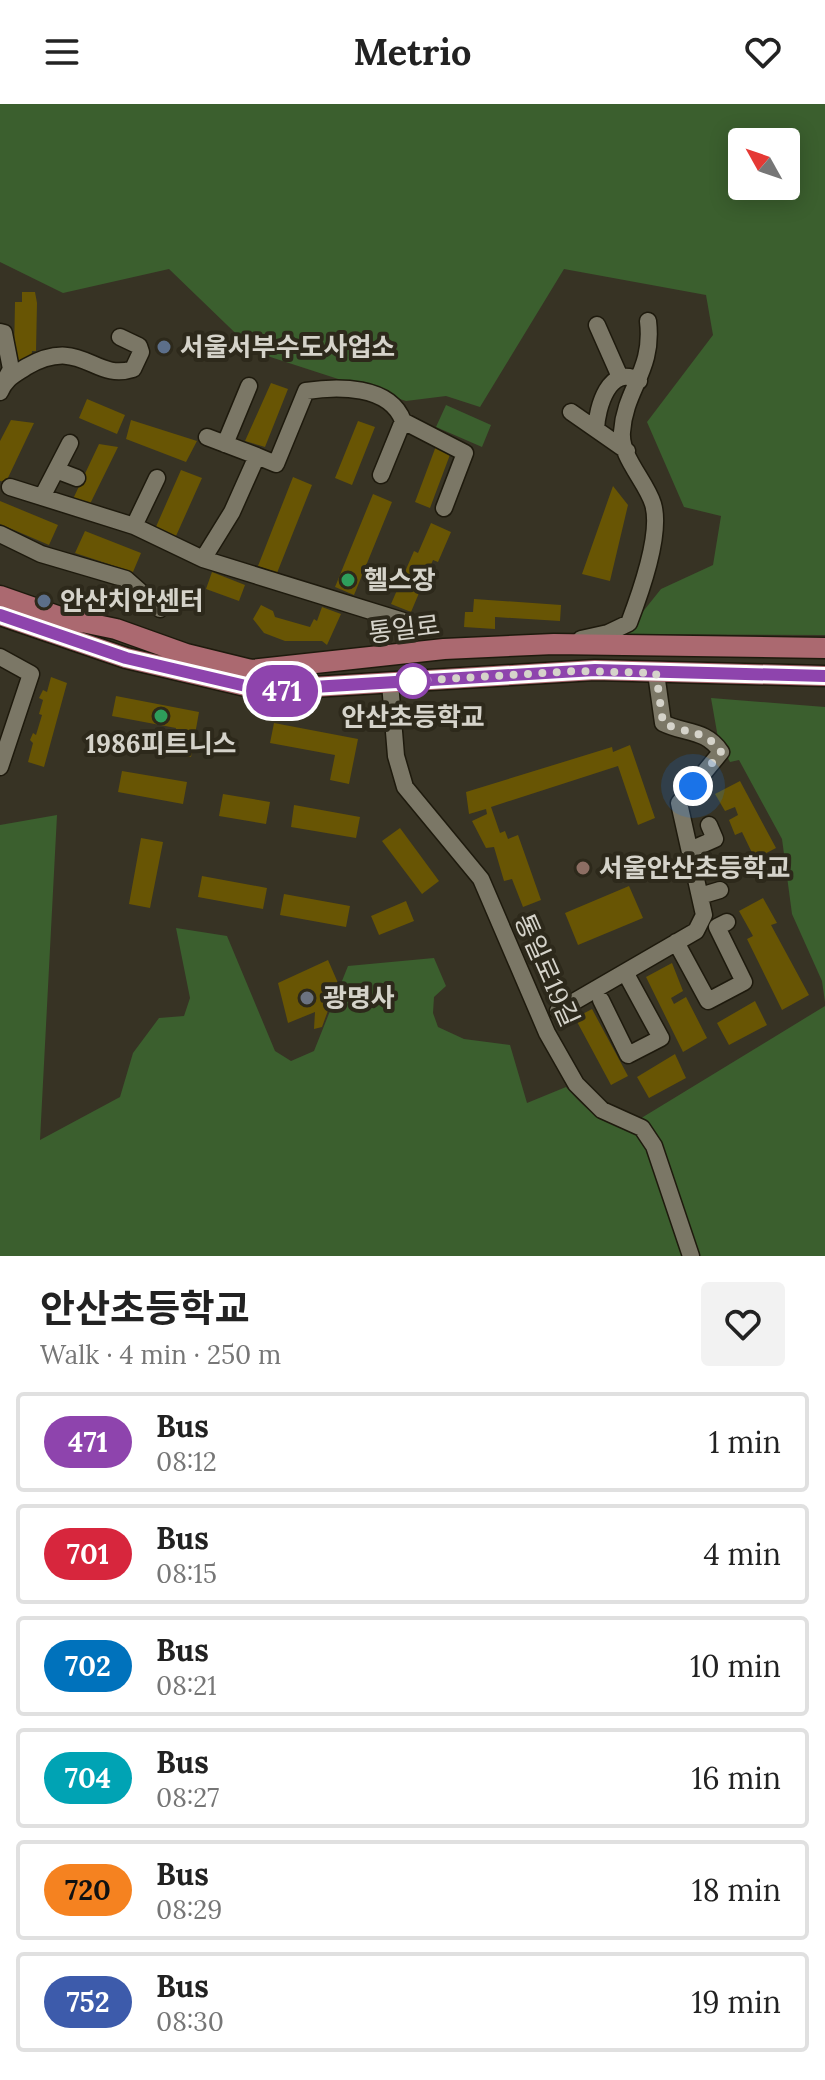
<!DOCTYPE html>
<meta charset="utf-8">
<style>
body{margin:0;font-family:Lora,"Noto Sans KR",serif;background:#f2f2f2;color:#222;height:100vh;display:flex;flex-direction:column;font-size:30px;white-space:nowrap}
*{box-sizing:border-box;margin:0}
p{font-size:26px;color:#767676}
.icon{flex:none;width:44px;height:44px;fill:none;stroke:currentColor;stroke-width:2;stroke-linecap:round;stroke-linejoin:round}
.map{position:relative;height:1152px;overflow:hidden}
.details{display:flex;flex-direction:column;background:#fff;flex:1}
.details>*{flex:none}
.badge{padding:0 16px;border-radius:26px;font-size:28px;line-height:52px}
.needle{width:52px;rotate:310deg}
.buttons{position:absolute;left:728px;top:24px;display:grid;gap:16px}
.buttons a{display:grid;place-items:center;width:72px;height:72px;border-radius:8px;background:#fff;box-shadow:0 4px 20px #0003;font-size:40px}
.you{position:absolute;width:40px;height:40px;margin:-20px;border:6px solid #fff;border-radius:50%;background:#1a73e8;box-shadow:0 0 0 12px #1a73e833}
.map>.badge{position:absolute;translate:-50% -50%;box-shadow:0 0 0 4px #fff}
.round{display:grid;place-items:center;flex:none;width:84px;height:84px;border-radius:8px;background:#f2f2f2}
.headline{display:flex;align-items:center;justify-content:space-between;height:136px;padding:0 40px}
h1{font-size:38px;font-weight:700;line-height:60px}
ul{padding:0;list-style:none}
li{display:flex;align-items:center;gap:24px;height:100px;margin:0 16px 12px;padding:0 24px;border:4px solid #e0e0e0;border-radius:8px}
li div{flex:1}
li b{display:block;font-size:30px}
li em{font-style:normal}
li .badge{min-width:88px;font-weight:700;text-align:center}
header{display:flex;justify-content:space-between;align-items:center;height:104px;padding:0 40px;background:#fff;font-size:36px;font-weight:700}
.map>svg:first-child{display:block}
.green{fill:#3b5f2e;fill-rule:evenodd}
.building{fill:#685504}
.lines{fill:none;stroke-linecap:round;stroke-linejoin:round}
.minor-casing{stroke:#1e1a0d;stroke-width:19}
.major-casing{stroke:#1e1a0d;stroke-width:23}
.minor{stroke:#7b7766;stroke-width:16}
.major{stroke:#ab6970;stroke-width:20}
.line-casing{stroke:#fff;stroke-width:18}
.line{stroke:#8e44ad;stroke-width:12}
.walk{stroke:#d5d3ca;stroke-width:8;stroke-dasharray:0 14.4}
.service-dot{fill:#5c6f8a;stroke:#2d291b;stroke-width:3}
.leisure-dot{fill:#2e9e5b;stroke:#2d291b;stroke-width:3}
.stop-dot{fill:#fff;stroke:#8e44ad;stroke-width:4}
.education-dot{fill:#8d6e63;stroke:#2d291b;stroke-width:3}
.worship-dot{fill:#6b7280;stroke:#2d291b;stroke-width:3}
.labels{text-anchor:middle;stroke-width:8;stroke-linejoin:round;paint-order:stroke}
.poi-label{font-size:26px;font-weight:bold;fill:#d5d3ca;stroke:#2d291b;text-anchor:start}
.street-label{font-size:26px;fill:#d5d3ca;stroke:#2d291b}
.stop-label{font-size:26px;font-weight:bold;fill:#d5d3ca;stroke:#2d291b}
</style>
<header><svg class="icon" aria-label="menu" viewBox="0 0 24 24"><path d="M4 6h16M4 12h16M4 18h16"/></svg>Metrio<svg class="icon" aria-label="heart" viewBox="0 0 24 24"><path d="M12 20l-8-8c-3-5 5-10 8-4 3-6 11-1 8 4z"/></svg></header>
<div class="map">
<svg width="825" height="1152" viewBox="0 0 825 1152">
<rect width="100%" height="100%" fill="#373324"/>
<path class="green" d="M0,0h825v531l-200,-1 36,-45 52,-24 8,-49 -37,-9 -37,-85 66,-87 -7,-40 -142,-26 -84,138 -34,-11 -40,5 -151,-49 -86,-83 -106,24 -63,-31zM742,38h44v44h-44z
M446,301l45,20 -9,22 -46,-20z
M711,594l114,9v295l-3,-21 -30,-67 -10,-75 -43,-79 -9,2 -12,-24z
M57,711l-17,325 80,-43 13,-44 26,-35 25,-2 6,-18 -14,-70 51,8 48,115 16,10 23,-10 34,-85 86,-8 12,28 -12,11 -1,16 5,14 26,12 46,6 17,58 39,-16c18,20 33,35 59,41l200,-122v250h-825v-431z"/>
<path class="building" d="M22,188h13l2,11 -1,48h-4l-1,13h-14v-8l-3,-1 1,-53h7z
M271,279l17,6 -23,58 -20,-6z
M87,295l38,16 -8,19 -38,-16z
M11,316l23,3 -28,59 -6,-1v-40z
M131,316l66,21 -11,21 -60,-23z
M358,317l17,6 -23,58 -17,-7z
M99,340l19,3 -29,59 -16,-7z
M436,342l15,6 -21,56 -15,-6z
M181,366l21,8 -26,58 -21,-7z
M293,373l19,8 -35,88 -19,-7z
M613,382l15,19 -18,76 -28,-7z
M373,390l19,8 -38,93 -19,-8z
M0,397l58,24 -9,20 -49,-21z
M431,419l20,9 -13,30 -5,-2 -22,52 -20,-8 23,-53 4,2z
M85,427l56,22 -8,19 -58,-19z
M212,468l33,13 -6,16 -33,-12z
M474,495l87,6 -1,16 -65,-4v12l-31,-2 1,-15h8z
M261,501l12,6 2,6 35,10 4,-8 3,2 5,-14 19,7 -14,31 -5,-4h-37l-21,-8 -11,-14z
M51,573l16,6 -23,84 -16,-5 5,-19 -3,-3 3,-7 3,2 6,-20 -3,-1 4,-14 -4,-2 4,-8 4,2z
M116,592l83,16 -8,45 -19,-4 4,-25 -64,-12z
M274,619l84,16 -9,45 -19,-4 5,-25 -65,-12z
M630,641l25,73 -17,7 -20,-59 -127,41 9,26 5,-2 3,8 10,-4 23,65 -18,7 -11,-28 -8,2 -10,-34 -8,1 -14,-27 15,-7 -1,-5 -17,5 -3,-22 146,-45 1,5z
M122,667l65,11 -4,22 -65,-12z
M740,677l36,67 -21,11 -13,-27 -7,3 -6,-15 9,-5 -3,-8 -10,4 -10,-17z
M223,690l47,8 -4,22 -47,-8z
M294,701l66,12 -4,21 -65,-11z
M400,724l39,53 -17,13 -40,-53z
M141,734l22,4 -13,66 -21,-4z
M202,772l65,12 -4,21 -65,-12z
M629,782l14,32 -65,27 -13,-32z
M284,790l66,12 -4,21 -66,-12z
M763,794l14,25 -6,2 38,70 -27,15 -35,-71 6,-3 -14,-25z
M406,797l8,20 -35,14 -8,-19z
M328,856l10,23 -16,44 -8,2 1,-17 -27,11 -10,-40z
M672,859l11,28 -12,7 3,6 12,-7 21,41 -24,14 -37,-75z
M755,897l12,24 -38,20 -12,-22z
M592,905l36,67 -17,9 -36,-67z
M675,950l11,24 -37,20 -12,-21z"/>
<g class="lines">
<defs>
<path id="minor" d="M597,221l23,52
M0,228l4,1 7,36 -6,11
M0,288c6,-14 14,-17 26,-25 56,-32 67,15 107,2l8,-17 -2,-6 -19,-9
M571,308l56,39
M596,325c1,-21 13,-66 43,-48
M207,333l50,19
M225,340l24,-58
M56,366l21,8
M381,371l22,-54
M10,383l124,39 69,33 210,65
M42,393l28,-54
M134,422l23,-48
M0,430l41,20 85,25 34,30
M203,455l29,-47 25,-56 19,8 30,-73c31,-5 84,-6 97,30l62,32 -21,55
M581,535l27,-6 21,-10c11,-29 33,-89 24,-119 -7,-23 -33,-47 -31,-72 3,-44 32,-61 26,-111
M0,553l31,17 -31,93
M390,579l6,73 9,31 76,92 66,154 29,51 26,26 40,18 12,18 37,110
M690,746l25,-11 -6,-14
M700,792l20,-6
M676,838l32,59 36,-19 -27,-55 10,-5
M601,896l27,55 33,-17 -36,-66
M558,907l138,-80 8,-16 -25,-112 42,-51c-15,-23 -36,-18 -58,-29l-7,-50"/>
<path id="major" d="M0,492l63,22 53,11 70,25 65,16 193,-21 110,-5 271,4
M0,511l126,43 137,32 332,-20 230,6"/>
</defs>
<use href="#minor" class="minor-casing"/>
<use href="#major" class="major-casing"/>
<use href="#minor" class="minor"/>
<use href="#major" class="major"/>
</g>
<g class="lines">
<defs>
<path id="line" d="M0,511l126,43 137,32 332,-20 230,6"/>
</defs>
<use href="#line" class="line-casing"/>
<use href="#line" class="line"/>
<path class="walk" d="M413,577l162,-10 81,2 7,50c22,11 43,6 58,29l-28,34"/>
</g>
<g class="service-dot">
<circle cx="164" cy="243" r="8"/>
<circle cx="44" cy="497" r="8"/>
</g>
<g class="leisure-dot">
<circle cx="348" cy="476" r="8"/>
<circle cx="161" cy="612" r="8"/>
</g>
<circle class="stop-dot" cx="413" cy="577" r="16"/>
<circle class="education-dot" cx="583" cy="764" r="8"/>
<circle class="worship-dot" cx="307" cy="894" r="8"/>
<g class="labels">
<g class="poi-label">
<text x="180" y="252">서울서부수도사업소</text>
<text x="364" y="485">헬스장</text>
<text x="60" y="506">안산치안센터</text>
<text x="161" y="649" text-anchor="middle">1986피트니스</text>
<text x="599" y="773">서울안산초등학교</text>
<text x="323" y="903">광명사</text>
</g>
<g class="street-label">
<text transform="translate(404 525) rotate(-7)" y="9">통일로</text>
<text transform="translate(547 866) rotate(66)" y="9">통일로19길</text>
</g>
<g class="stop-label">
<text x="413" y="622">안산초등학교</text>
</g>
</g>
</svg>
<div class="buttons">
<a><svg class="needle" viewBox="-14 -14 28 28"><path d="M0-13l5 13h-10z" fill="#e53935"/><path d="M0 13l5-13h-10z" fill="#767676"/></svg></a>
</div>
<div class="you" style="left:693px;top:682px"></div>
<b class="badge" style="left:282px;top:587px;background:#8e44ad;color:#fff">471</b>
</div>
<section class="details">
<div class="headline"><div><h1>안산초등학교</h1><p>Walk · 4 min · 250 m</p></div><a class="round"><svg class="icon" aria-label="heart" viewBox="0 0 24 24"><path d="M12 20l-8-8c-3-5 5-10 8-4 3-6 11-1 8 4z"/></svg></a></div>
<ul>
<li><span class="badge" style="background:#8e44ad;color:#fff">471</span><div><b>Bus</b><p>08:12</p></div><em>1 min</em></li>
<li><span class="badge" style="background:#d7263d;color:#fff">701</span><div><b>Bus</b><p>08:15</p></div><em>4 min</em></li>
<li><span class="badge" style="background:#0072bc;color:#fff">702</span><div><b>Bus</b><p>08:21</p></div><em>10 min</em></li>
<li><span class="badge" style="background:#00a3b4;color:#fff">704</span><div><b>Bus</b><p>08:27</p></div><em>16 min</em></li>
<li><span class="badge" style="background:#f58220;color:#111">720</span><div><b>Bus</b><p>08:29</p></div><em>18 min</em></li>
<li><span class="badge" style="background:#3d5bab;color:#fff">752</span><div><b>Bus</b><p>08:30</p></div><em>19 min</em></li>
</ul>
</section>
